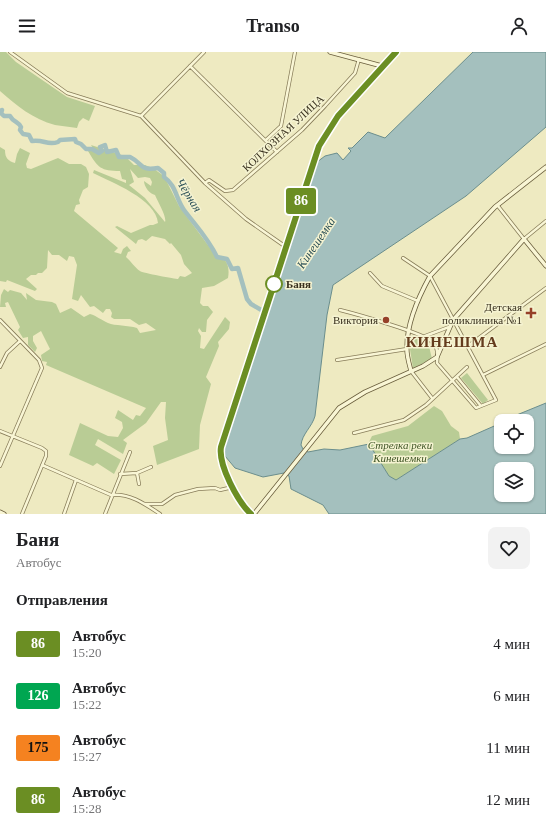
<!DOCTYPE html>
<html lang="ru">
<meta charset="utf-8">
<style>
body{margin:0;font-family:"Times New Roman",serif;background:#f2f2f2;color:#202124;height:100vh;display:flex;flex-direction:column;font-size:15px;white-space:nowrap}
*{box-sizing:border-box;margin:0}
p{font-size:13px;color:#757577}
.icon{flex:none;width:22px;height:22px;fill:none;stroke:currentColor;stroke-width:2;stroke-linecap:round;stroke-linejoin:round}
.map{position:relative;height:462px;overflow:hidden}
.drawer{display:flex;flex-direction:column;background:#fff;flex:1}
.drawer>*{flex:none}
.badge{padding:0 8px;border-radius:3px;font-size:14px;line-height:26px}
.fabs{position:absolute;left:494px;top:362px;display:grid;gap:8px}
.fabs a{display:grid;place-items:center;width:40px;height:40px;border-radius:8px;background:#fff;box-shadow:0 1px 3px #0004;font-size:20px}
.map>.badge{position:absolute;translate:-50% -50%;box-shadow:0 0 0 2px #fff}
h2{padding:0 16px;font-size:15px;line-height:36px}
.round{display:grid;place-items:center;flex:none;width:42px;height:42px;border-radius:8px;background:#f2f2f2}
.summary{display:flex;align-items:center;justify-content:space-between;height:68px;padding:0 16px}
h1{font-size:19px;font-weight:600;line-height:30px}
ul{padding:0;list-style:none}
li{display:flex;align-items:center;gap:12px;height:52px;padding:0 16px}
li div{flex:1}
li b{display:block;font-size:15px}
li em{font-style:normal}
li .badge{min-width:44px;font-weight:700;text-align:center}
header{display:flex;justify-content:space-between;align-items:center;height:52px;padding:0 16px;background:#fff;font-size:18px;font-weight:600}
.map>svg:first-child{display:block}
.green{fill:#b9cc95;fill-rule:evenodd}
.water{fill:#a4c0be;stroke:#6b8e8d;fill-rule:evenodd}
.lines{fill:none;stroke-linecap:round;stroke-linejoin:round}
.river{stroke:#a4c0be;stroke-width:4.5}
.street-casing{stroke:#877c59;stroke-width:4}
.secondary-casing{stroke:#695d3c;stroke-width:5}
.street{stroke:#f9f6d5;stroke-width:2.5}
.secondary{stroke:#f9f6d5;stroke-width:3.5}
.line-casing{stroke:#fff;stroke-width:9}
.line{stroke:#6b8e23;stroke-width:6}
.stop-dot{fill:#fff;stroke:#6b8e23;stroke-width:2}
.poi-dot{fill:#964029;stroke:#f5f3d1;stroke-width:1.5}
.labels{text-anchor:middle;stroke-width:3;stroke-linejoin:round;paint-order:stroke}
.street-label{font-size:11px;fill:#372f1d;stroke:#f5f3d1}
.stop-label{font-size:11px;font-weight:bold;fill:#372f1d;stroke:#f5f3d1;text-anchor:start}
.poi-label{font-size:11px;fill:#372f1d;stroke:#f5f3d1;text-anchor:end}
.park-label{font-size:11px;font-style:italic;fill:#3d5324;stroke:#f5f3d1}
.water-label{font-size:12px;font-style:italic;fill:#2c5057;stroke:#f5f3d1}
.district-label{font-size:15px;font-weight:bold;letter-spacing:1px;fill:#643b1d;stroke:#f5f3d1}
</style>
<header><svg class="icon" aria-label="menu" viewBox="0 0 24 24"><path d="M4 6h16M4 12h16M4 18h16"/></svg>Transo<svg class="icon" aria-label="person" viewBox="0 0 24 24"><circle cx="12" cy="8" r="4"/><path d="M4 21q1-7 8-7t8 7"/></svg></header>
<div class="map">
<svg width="546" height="462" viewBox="0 0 546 462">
<rect width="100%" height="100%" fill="#eeeac1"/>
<path class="green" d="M0,0h6l10,10 51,35 28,9 -6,15 -6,-3 -4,4 -2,6c-7,-1 -15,-2 -22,-3 -22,-6 -38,-19 -55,-34z
M91,93l34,11 9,9h11l9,4 10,7 15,30 37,50c11,1 14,11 12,22l-14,8 -12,2 -2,15 3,3h5l5,6 -6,8 -1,12h-4l-3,-4 -1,3 3,5 -1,12 4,1 21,-32 5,5 -1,7 -11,13 1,4 -13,31 5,7 -11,41 -1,24 -42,16 -4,-19 15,-6 -3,-22 1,-16h-5l-15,21 -23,17 4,3 -4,11 -25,-15 -3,6 26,15 -7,14 -17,-11 -4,3 -24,-11 11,-32 28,13 10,1 5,-9 -1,-6 -7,-4 3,-8 15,10 3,-5 4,1 6,-8 -100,-43 1,-3 -5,-1 -1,-6 9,-6 -9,-18 -8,5v5l4,7 -2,4 -7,-7v-8l-5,1 -5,-8 2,-3 -12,-25 -3,1 1,4h-6l1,-12 3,-6 4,3 2,-2 11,3 6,7 -1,-7 10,7 16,2 4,2 4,9 11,-5 13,9 6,-3c7,2 11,6 18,9 7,3 20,2 29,5l3,5 16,-3 -10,-7 -7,2 -9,-6h-16l-3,-2 1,-4 -2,-4h-4l-3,4 -9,-7 -4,1 -9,-12 -3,6 -6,-2 5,-34 -3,-8 -5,-1 -2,5 -8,-6h-7l-4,-5 -1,18 -5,5h-4l-2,2h-5l-5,4 11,10 -2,2 -28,-11 -1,2 -6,-1v-134l5,3c0,8 3,11 10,13l2,-9 3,-6 10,5 -4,11 1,4 4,1 27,-11 11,6h12l5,3 3,7 -1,13 -5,3 -4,10 1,4 -4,1 -2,6 44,37 -4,4 7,2 2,-5 4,-3 4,5 -3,1 -2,5c5,4 9,11 14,14 2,2 36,8 38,8l2,-3 5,1 7,-4 -8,-9 -3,-9 -10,-12 -1,1 -5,-5 -13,-3 -6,5 -4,-2 -4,1 -2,4 -21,-17 2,-1 14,7 19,-8h3l5,-2c-2,-24 -47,-41 -65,-50l1,-3 32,13v-3l-4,-1 -2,-8c-19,0 -22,-3 -32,-20h7zM130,117l8,9 7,-1 5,1 2,4 -1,4 -7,-5c0,6 6,13 11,14 3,7 12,22 10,27l-20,-24 -16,-13 5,-3z
M408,285l20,5 4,17 -19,9z
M467,321l21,27 -5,4 -22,-26z
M434,354l8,5 9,15 8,6 1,7 -64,41 -5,-1 -23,-35 4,-8 36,-10z"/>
<path class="water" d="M473,0h73v75l-80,69 -133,89 -6,30 -12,101c-3,11 -13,18 -14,29l2,4 5,3 16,-3 16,1 29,-6 20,32 7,4 64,-41 7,-1 34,-15v24h26v-26h-25l44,-18v111h-217l-6,-9 -32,-16 -2,-13 -5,-3 -21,4 -28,-9 -10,-12 -1,-10 93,-284 8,-6 12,-3 6,7 8,-9 -3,-3h4l16,-16 17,6zM501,417h26v26h-26z"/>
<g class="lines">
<path class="river" d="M0,59l2,-1 -1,3 3,3h6c3,6 9,6 11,11l-1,3 3,4 6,1 3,6c12,-2 15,5 26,1l2,-2 15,-1 1,3 5,2 5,5h6l7,4 3,-2 -2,-4 5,-2 2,7 9,-2 3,7h11c14,7 9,14 28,11l6,5v4c12,8 12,22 20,33 12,16 24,28 33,47l10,2 5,10 6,-1 9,31 4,5 12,7"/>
<defs>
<path id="street" d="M10,0l57,41 74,23 64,67 41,36 40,28
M190,14l87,86
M141,64l63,-64
M266,88l15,-14 14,-74
M205,131l4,-3 16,11 8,-1 69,-60 23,-24 30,-33 4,-14
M498,154l26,33 22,-18
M370,221l12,13 36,15
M340,258c16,4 83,23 91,31 7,6 7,13 6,22l39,45 20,-8 -66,-124 -27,-18
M0,268l39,40 3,8 -42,98
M425,284l24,-9
M468,294l78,-58
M337,308l70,-11
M0,315l7,-14 13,-12
M411,319l21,27
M483,323l63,-31
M457,325l24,29
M0,379l42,17 4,3v5l-24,58
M354,381l50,-13 22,-15 41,-38
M42,413l69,30c19,-2 34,9 49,19
M137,421l2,11
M120,422l17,-1 14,-6
M145,452h17l13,-9 23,-6 17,-1 5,2 13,-3
M64,462l12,-34
M105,462l25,-62"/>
<path id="secondary" d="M330,0l52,14
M411,319c-2,-8 -5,-17 -4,-25 0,-23 12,-50 23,-70l65,-69 51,-40
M0,460l4,2
M251,462c-13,-12 -33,-49 -30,-67l98,-301 19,-30 58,-64
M254,462l85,-106 26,-16 58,-26 14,-9 16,-37 71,-81 22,27"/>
</defs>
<use href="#street" class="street-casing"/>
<use href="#secondary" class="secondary-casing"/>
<use href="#street" class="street"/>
<use href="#secondary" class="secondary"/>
</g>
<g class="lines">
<defs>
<path id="line" d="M251,462c-13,-12 -33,-49 -30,-67l98,-301 19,-30 58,-64"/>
</defs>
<use href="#line" class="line-casing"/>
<use href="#line" class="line"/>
</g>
<circle class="stop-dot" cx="274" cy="232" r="8"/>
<g class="poi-dot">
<path d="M529 255h4v4h4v4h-4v4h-4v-4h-4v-4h4z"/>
<circle cx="386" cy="268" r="4"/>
</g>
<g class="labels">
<g class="street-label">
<text transform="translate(283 81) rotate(-43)" y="4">КОЛХОЗНАЯ УЛИЦА</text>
</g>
<g class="stop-label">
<text x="286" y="236">Баня</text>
</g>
<g class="poi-label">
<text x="522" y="259">Детская<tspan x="522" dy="13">поликлиника №1</tspan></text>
<text x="378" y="272">Виктория</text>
</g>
<g class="park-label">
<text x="400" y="397">Стрелка реки<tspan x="400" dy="13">Кинешемки</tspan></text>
</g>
<g class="water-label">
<text transform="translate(189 143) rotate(58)" y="4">Чёрная</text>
<text transform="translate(316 191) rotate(-56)" y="4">Кинешемка</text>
</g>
<g class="district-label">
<text x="452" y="295">КИНЕШМА</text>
</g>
</g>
</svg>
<div class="fabs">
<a><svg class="icon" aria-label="locate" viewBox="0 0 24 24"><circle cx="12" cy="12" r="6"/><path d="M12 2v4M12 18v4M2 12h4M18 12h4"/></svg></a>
<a><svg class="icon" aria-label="layers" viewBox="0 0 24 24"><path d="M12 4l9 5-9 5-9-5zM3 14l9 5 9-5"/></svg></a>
</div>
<b class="badge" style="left:301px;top:149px;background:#6b8e23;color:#fff">86</b>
</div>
<section class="drawer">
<div class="summary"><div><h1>Баня</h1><p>Автобус</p></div><a class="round"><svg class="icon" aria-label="heart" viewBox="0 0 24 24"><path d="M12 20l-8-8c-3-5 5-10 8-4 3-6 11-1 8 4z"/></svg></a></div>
<h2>Отправления</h2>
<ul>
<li><span class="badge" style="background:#6b8e23;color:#fff">86</span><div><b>Автобус</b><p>15:20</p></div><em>4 мин</em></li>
<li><span class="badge" style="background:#00a651;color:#fff">126</span><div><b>Автобус</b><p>15:22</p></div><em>6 мин</em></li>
<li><span class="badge" style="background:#f58220;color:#111">175</span><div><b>Автобус</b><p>15:27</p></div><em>11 мин</em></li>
<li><span class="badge" style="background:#6b8e23;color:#fff">86</span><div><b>Автобус</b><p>15:28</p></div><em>12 мин</em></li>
</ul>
</section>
